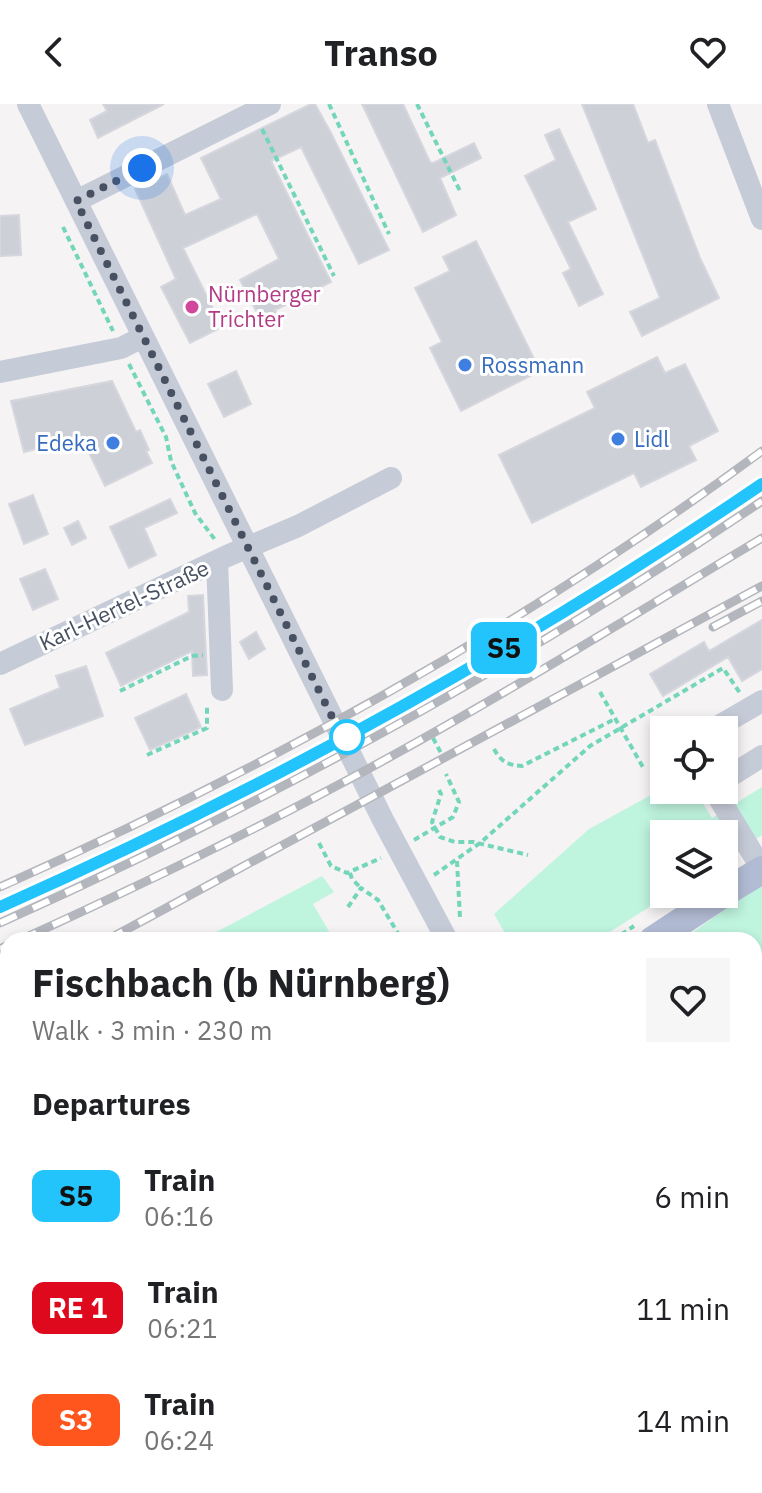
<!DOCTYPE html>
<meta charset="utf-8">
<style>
body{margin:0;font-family:"IBM Plex Sans",sans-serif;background:#f6f6f6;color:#202124;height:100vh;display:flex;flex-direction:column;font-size:30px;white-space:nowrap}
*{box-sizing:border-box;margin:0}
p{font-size:26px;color:#757577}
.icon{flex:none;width:44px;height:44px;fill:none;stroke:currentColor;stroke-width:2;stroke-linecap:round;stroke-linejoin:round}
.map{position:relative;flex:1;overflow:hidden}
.sheet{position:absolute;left:0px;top:828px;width:762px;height:562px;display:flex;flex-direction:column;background:#fff;border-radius:24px 24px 0 0;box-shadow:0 4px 12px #0003}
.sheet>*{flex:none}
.badge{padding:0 16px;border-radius:12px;font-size:28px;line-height:52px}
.buttons{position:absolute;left:650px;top:612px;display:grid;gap:16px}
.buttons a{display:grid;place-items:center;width:88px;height:88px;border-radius:0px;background:#fff;box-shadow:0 4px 12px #0003;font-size:40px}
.you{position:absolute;width:40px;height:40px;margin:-20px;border:6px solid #fff;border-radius:50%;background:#1a73e8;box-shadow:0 0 0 12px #1a73e833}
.map>.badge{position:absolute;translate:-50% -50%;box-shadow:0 0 0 4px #fff}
h2{padding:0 32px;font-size:30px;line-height:72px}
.round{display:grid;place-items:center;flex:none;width:84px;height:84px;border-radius:0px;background:#f6f6f6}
.overview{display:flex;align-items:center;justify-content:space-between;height:136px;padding:0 32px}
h1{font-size:38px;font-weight:700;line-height:60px}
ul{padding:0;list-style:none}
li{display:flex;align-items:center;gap:24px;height:112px;padding:0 32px}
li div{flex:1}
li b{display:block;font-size:30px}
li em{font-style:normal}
li .badge{min-width:88px;font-weight:700;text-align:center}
header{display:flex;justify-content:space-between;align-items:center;height:104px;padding:0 32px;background:#fff;font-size:36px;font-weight:700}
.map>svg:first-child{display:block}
.green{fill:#bff4df}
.building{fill:#ced0d8;stroke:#d6d7de;stroke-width:2}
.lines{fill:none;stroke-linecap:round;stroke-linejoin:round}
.path{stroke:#73d6ba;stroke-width:4;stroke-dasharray:6 4;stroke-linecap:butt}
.minor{stroke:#c6cbd8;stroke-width:22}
.major{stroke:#b1bbd3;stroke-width:28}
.rail-casing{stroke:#b4b6bd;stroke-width:9}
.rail{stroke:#fff;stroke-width:6;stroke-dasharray:18;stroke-linecap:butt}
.line-casing{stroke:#fff;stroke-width:18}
.line{stroke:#23c4fc;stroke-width:12}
.walk{stroke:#485162;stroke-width:8;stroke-dasharray:0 14.4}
.hotel-dot{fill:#d1479c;stroke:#fff;stroke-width:3}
.shop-dot{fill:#3f7fe0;stroke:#fff;stroke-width:3}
.stop-dot{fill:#fff;stroke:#23c4fc;stroke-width:4}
.labels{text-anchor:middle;stroke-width:6;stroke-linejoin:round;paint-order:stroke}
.hotel-label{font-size:22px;fill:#b23c85;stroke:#fff;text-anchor:start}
.shop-label{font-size:22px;fill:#366cbe;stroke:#fff;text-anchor:start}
.street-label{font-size:22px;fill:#485162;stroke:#fff}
</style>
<header><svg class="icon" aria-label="back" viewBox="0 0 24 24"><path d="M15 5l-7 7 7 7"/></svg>Transo<svg class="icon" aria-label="heart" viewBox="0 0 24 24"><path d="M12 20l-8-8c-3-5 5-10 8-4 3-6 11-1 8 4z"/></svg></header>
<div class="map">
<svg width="762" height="1389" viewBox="0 0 762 1389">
<rect width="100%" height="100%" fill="#f5f3f3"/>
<path class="green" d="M762,683v48l-38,25v-26h-60v60h6l-73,46h-88l-15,-26 95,-85 75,-41v2h31l17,28z
M322,772l12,16 -21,12 21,36h-133z
M762,779v161l-8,6v-110h-72z
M8,934v448h667l3,7h-678v-450z
M762,1025v364h-17l-4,-7h13v-352z"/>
<path class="building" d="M103,0h61l-66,34 -8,-18 17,-9z
M311,0h4l16,29 58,117 -30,14 -58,-117 -30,14 60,121 -56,28 2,4 -15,8 -22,-42 39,-21 -22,-45 -74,34 39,79 -32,16 -29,-56 15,-8 -41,-90 32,-15 18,41 36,-16 -20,-41z
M362,0h41l27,58 3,1 41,-20 7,15 -41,20 16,37 -33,17z
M582,0h51l15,39 7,-3 45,118 19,40 -77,38 -12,-24 30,-14z
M559,25l37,80 -28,13 35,72 -24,12 -16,-33 8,-4 -46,-93 31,-16 -11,-25z
M19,111l2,40 -21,1v-40z
M476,137l64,130 -79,40 -31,-63 12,-6 -27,-54 35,-17 -7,-14z
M657,253l8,16 20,-9 33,67 -29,15 7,14 -55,27 -7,-14 -102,50 -33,-68 96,-47 -8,-16z
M236,267l15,33 -27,13 -16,-33z
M112,277l24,51 4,-2 9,20 -3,1 6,12 -47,23 -23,-48 -58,14 -13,-51z
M33,391l15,39 -24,10 -15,-40z
M170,395l7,14 -33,15 12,27 -27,13 -19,-41z
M78,417l8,17 -14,7 -8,-17z
M45,465l13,30 -25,11 -13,-31z
M203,491l4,80 -14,1 -1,-25 -71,35 -15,-33 83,-41 -1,-16z
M762,516v49l-20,12 -14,-24 -65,39 -13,-22 54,-32 5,9z
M256,528l9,17 -16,10 -9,-17z
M86,562l17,50 -78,29 -15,-36 50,-21 -4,-12z
M186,590l15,33 -51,23 -15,-32z"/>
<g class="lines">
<path class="path" d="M329,0l60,130
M417,0l44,89
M262,25l72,147
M63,123l50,104
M129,260l37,73 5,24 24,52 21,28
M120,587l72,-35 11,-1
M600,588l44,77
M433,634l8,15
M494,645c7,13 14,16 28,17l93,-47
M147,651l60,-27v-23
M439,686l2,4 -9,28 8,15 15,5h18l55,13
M414,736l39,-23 6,-15 -13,-28
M319,739l12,23 16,7 34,-15
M457,757l3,57
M350,769l2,6 9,9
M434,771l46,-32 110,-97 133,-78 17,25
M348,803l13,-19 17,12 24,40
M613,836l21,-14
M0,1030l8,-3
M686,1382l4,7
M349,1389l1,-3 11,-4"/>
<path class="minor" d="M28,0l355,716 64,120
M718,0l44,115
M76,97l194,-97
M0,268l121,-24 22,-11
M217,457l5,129
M0,560l227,-108 71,-30 93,-48
M712,626l50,-29
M724,676l38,-24
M714,686l48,79"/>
<path class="major" d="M724,789l38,-23
M653,836l70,-46
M754,981l8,-5
M754,1007l8,-5
M754,1218l8,-5
M715,1382l3,7
M131,1389l11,-7
M169,1389l11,-7"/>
<defs>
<path id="rail" d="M713,523l49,-26
M0,783c268,-119 526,-262 762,-436
M0,803c266,-117 522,-259 762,-423
M0,819c265,-119 521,-259 762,-422
M20,836c121,-55 242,-113 359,-177 130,-71 256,-149 383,-225
M107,836l655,-354
M0,845l8,-4
M0,889l8,-4"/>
</defs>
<use href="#rail" class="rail-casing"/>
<use href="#rail" class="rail"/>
</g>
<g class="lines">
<defs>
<path id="line" d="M0,803c266,-118 521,-259 762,-423"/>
</defs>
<use href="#line" class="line-casing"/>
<use href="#line" class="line"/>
<path class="walk" d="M142,64l-66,33 265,534 6,2"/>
</g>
<circle class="hotel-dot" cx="192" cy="203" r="8"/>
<g class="shop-dot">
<circle cx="465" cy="261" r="8"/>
<circle cx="618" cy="335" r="8"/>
<circle cx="113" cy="339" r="8"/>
</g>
<circle class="stop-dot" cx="347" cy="633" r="16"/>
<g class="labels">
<g class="hotel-label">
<text x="208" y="198">Nürnberger<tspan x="208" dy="25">Trichter</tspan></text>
</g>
<g class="shop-label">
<text x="481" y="269">Rossmann</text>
<text x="634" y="343">Lidl</text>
<text x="97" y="347" text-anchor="end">Edeka</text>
</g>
<g class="street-label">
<text transform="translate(124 501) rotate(-25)" y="8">Karl-Hertel-Straße</text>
</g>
</g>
</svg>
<div class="buttons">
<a><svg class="icon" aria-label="locate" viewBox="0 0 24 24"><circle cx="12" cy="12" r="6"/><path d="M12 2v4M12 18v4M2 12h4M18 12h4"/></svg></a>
<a><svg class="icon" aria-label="layers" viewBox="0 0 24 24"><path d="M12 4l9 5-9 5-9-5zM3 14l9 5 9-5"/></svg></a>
</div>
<div class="you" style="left:142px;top:64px"></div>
<b class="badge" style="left:504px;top:544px;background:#23c4fc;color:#111">S5</b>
<section class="sheet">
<div class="overview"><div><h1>Fischbach (b Nürnberg)</h1><p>Walk · 3 min · 230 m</p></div><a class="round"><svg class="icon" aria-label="heart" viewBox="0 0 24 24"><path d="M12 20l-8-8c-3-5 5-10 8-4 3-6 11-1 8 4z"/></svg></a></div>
<h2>Departures</h2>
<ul>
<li><span class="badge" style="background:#23c4fc;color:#111">S5</span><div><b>Train</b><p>06:16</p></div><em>6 min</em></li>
<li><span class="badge" style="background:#df091d;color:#fff">RE 1</span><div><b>Train</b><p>06:21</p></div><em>11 min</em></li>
<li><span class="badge" style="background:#ff561d;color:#fff">S3</span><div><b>Train</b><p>06:24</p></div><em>14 min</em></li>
</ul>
</section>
</div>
